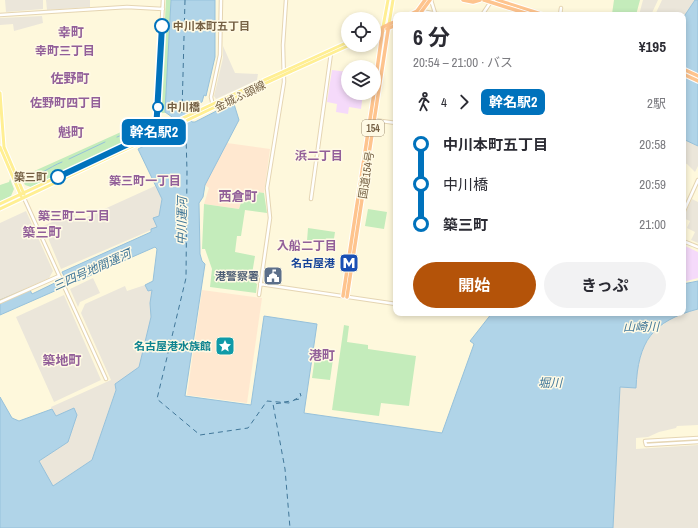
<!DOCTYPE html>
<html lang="ja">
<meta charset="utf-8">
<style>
body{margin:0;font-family:"Archivo Narrow","Noto Sans JP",sans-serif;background:#f2f2f3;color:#2b2b33;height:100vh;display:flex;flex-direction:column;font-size:15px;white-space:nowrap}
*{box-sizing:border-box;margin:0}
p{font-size:13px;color:#7c7c81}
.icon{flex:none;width:22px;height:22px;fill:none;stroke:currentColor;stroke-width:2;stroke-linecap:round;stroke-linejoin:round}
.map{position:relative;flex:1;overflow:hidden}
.sheet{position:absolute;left:393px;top:12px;width:293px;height:304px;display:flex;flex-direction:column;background:#fff;border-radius:8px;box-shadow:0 2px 6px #0003}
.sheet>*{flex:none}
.badge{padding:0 8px;border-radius:6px;font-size:14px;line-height:26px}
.controls{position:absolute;left:341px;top:12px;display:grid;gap:8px}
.controls a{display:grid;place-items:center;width:40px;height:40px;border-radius:50%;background:#fff;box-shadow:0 2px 6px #0003;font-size:20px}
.map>.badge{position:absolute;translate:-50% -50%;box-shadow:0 0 0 2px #fff}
.legs{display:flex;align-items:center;gap:6px;height:44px;padding:0 20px;font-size:13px}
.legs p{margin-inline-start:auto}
.headline{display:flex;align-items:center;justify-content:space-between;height:68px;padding:0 20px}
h1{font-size:22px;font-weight:700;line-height:30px}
.action{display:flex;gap:8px;margin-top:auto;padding:8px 20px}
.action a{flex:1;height:46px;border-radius:24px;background:#b45309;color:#fff;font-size:16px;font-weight:700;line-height:46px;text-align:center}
.action a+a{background:#f2f2f3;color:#2b2b33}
ul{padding:0 20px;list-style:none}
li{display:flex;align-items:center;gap:14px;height:40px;font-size:15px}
li i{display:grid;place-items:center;width:6px;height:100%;margin:0 5px;background:currentColor}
li i::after{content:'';width:10px;height:10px;margin:-5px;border:3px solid;border-radius:50%;background:#fff}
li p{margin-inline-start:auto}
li:first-child i{background:linear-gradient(#0000 50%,currentColor 0)}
li:last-child i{background:linear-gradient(currentColor 50%,#0000 0)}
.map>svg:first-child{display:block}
.commercial{fill:#ffe8d0}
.industrial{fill:#ebe6da}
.education{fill:#f5dafa}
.green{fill:#c4ecbb}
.water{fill:#b0d4e8;stroke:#96c1db}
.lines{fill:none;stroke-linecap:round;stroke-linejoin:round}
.stream{stroke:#96c1db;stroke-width:1}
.ferry{stroke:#417799;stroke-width:1;stroke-dasharray:5 4;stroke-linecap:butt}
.secondary-casing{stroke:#e5d5b3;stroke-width:4.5}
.primary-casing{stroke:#fff;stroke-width:5}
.highway-casing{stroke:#fff;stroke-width:5.5}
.secondary{stroke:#fff;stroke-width:2.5}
.primary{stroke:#ffef93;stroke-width:3}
.highway{stroke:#fec48e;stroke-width:3.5}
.primary-bridge-casing{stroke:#fff;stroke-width:5;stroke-linecap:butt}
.highway-bridge-casing{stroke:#fff;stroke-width:5.5;stroke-linecap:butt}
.primary-bridge{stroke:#ffef93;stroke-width:3}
.highway-bridge{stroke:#fec48e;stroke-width:3.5}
.line-1-casing{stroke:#fff;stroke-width:9}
.line-1{stroke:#0072bc;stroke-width:6}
.stop-1-dot{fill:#fff;stroke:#0072bc;stroke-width:2}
.labels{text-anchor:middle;stroke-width:3;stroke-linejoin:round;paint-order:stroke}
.shield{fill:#fffae5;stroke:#9e8e74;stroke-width:1}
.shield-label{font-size:10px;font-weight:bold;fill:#756044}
.stop-label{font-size:11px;font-weight:bold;fill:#756044;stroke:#fffae5;text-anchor:start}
.street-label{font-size:11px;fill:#756044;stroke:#fffae5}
.transit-label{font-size:11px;font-weight:bold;fill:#164399;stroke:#fffae5;text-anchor:end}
.service-label{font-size:11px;font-weight:bold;fill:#4e5e75;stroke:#fffae5;text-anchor:end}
.culture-label{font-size:11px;font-weight:bold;fill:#0d838f;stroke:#fffae5;text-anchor:end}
.neighbourhood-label{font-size:12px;font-weight:bold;fill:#925f99;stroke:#fffae5}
.water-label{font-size:12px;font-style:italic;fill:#417799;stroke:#fffae5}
.quarter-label{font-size:13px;font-weight:bold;fill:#925f99;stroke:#fffae5}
</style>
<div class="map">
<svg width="698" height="528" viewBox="0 0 698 528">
<rect width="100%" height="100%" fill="#fef8dc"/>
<path class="commercial" d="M227,143l43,6 -6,44 -19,-3 -6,19 -35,-5 5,-16 -4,-3z
M202,290l60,8 -15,105 -60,-8z"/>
<path class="industrial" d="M5,0h38v9l-37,3z
M46,0h44v7l-43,3z
M643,0h15l-7,15h-12z
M662,0h33l-12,18v-3h-28z
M42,16l1,7 -29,8 -1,-7 -13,1v-7z
M223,46l12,27 23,1 -1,6 -41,19 -2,-3 9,-38z
M683,139l15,7v20l-3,6 -8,-8 -4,-1z
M155,186l7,13 -4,28 -97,42 -18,-43 30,-13 5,8z
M692,199l6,3v41l-7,-3 4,-8 -8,-4 3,-7 -7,-3z
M26,211l27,60 -4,7 -49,22v-77z
M93,278l7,15 -20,9 -2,5 -8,-18z
M145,285l3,6 5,-2 -1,1 -2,13 1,14 -12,50 -23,22 -24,71 -38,26h-2l-13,-25 29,-19 -17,-35 60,-27 -30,-67 4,-9 40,-18 2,5z
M64,295l37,85 -47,22 -38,-85z
M698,309v116l-21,1 -1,2 -17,4 -11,5 -12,1v11l62,-4v83h-85l7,-141 17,-16 5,-21 12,-19 21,-15z"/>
<path class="education" d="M332,70l16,2v21h15l-2,16 -12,-2 -1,7 -12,-2 1,-8 -10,-2z
M683,245l15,7v26l-15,4z"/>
<path class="green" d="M166,0h5l-6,113h-5z
M614,0h26l-4,15 -24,-1z
M144,125h1v7l-114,55 -6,-2 -4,-8 100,-45 1,-3 21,2z
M10,179l4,10 -3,7 -11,5v-16l9,-3z
M245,190l19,3 3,20 -22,-3 -4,26h-4l-2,16 20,4 -4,24 6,4 -1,9 -46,-6 2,-18 -7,-20h-3l2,-45 35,5z
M368,209l19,3 -3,17 -19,-3z
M308,228l27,4 -2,13 -26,-4z
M344,325l5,1 -2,16 21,3v4l48,7 -7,50 -28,-3 -2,13 -47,-6z
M316,350l18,2 -4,28 -18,-2z"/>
<path class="water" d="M171,0h44v57l-9,39 -2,-1 -2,7 -15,6 -1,3 6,11h3l35,-18h4l5,16 -34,65 -2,12 -4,6 1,51 2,7 3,3 -20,132 66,9 13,-89 53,8 -13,89 138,20 32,-89 -4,-3 22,-28 5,2 1,-2h185v-29l15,-3v28c-46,12 -60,33 -62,79l-16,-1 -7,141h-613v-131l12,21 7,3 33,-12 4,7 18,-8 3,7 -9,27 -29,19 14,25 39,-26 24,-70 -1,-6 24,-17 12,-50 -1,-14 2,-13 -4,1 -3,-6 8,-4 4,-32 -2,-2 -155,68v-15l29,-12 3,6 33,-16 -3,-6 89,-40v-3l6,-2 -4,-9 6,-2 3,-17 -24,-50 37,-18 -5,-10 2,-4 -7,-5z
M695,0h3v146l-15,-7v-121z"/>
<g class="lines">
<path class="stream" d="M117,137l10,-4
M69,159l36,-17
M24,178c13,0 25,-11 38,-16"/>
<path class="ferry" d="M185,0l-3,112 4,24 1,35 -1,107 -29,121 43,36 48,-7 19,-27 22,2 12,-7 -1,-3
M294,400l6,-1v-2
M284,402l7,-1
M281,403l-8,1 12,65 5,59"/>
<defs>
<path id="secondary" d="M431,0l4,13
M421,11l22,4
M0,15l127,-8 36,2
M482,15l10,-15
M560,15l1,-7
M213,106l-2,-9 9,-42 1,-55
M374,120l22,3
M156,131l7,-131
M24,198l82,181
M311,199l20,-146
M683,213l15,-33
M683,241l15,6
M260,284l136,20
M259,295l11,-77 -3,-30 17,-106 -1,-37 3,-45
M0,302l59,-26
M698,438l-53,3 1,4 52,-3"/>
<path id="primary" d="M389,24l4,-24
M374,31l9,-4 5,-27
M374,35l9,-4
M289,69l59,-27
M290,72l60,-27
M0,93l4,54 20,47
M0,147l21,49
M0,204l249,-117
M0,209l251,-119"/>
<path id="highway" d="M463,0l10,2 7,-2
M497,0l47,15
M409,15l8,-4 8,-11
M419,15l11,-15
M387,29l9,-4
M683,69l15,7
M683,74l15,7
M374,91l9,-64 13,-6
M343,296l31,-203
M347,297l42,-273"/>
</defs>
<use href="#secondary" class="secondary-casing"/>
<use href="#primary" class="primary-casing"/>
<use href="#highway" class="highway-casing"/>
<use href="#secondary" class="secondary"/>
<use href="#primary" class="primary"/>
<use href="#highway" class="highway"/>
<defs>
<path id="primary-bridge" d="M249,87l40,-18
M251,90l39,-18"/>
<path id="highway-bridge" d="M484,0l47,15"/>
</defs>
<use href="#primary-bridge" class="primary-bridge-casing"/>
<use href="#highway-bridge" class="highway-bridge-casing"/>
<use href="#primary-bridge" class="primary-bridge"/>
<use href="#highway-bridge" class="highway-bridge"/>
</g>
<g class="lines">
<defs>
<path id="line-1" d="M58,177l98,-46 6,-105"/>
</defs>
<use href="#line-1" class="line-1-casing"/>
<use href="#line-1" class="line-1"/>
</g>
<defs>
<symbol id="metro-square" viewBox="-11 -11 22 22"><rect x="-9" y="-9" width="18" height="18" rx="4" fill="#1a4fb4" stroke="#fffae5"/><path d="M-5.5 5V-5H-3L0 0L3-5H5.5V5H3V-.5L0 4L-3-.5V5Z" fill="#fff"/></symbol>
<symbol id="civic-square" viewBox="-11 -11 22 22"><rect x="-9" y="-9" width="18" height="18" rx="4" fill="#5c6f8a" stroke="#fffae5"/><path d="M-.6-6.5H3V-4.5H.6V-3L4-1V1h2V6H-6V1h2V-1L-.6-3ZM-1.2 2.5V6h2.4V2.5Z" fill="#fff"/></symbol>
<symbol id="sight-square" viewBox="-11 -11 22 22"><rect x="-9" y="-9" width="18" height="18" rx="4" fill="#0f9aa8" stroke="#fffae5"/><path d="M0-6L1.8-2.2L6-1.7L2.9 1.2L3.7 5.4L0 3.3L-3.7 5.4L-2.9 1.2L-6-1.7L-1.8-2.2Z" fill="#fff"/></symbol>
</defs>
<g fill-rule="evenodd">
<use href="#metro-square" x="338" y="252" width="22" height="22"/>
<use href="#civic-square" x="262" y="265" width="22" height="22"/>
<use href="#sight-square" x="214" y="335" width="22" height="22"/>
</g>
<g class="stop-1-dot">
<circle cx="162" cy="26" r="7"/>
<circle cx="158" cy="107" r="5"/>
<circle cx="58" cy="177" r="7"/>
</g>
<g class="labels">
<rect class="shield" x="362" y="120" width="22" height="16" rx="3"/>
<g class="shield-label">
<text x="373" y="132">154</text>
</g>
<g class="stop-label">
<text x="173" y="30">中川本町五丁目</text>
<text x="167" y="111">中川橋</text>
<text x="47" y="181" text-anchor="end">築三町</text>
</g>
<g class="street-label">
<text transform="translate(240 96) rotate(-26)" y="4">金城ふ頭線</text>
<text transform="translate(366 175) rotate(-81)" y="4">国道154号</text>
</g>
<g class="transit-label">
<text x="335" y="267">名古屋港</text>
</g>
<g class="service-label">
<text x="259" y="280">港警察署</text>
</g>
<g class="culture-label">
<text x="211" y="350">名古屋港水族館</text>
</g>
<g class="neighbourhood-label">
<text x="65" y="55">幸町三丁目</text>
<text x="66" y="107">佐野町四丁目</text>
<text x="319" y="160">浜二丁目</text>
<text x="145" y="185">築三町一丁目</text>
<text x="74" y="220">築三町二丁目</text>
<text x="307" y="250">入船二丁目</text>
</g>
<g class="water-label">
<text transform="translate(182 221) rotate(-89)" y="4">中川運河</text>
<text transform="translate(92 270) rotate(-24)" y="4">三四号地間運河</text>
<text x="641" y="331">山崎川</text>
<text x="550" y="387">堀川</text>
</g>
<g class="quarter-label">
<text x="71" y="37">幸町</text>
<text x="70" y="83">佐野町</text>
<text x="71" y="137">魁町</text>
<text x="238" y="201">西倉町</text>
<text x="42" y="237">築三町</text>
<text x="322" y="360">港町</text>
<text x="62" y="365">築地町</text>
</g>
</g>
</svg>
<div class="controls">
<a><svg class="icon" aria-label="locate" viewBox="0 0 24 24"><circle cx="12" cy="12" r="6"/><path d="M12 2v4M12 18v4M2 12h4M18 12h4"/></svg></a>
<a><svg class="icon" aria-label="layers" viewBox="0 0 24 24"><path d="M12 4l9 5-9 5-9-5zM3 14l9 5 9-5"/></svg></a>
</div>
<b class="badge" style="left:154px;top:132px;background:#0072bc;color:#fff">幹名駅2</b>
<section class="sheet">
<div class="headline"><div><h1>6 分</h1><p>20:54 – 21:00 · バス</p></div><b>¥195</b></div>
<div class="legs"><svg class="icon" aria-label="walk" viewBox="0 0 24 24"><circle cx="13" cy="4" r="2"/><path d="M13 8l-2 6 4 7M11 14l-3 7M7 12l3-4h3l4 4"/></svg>4<svg class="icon" aria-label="forward" viewBox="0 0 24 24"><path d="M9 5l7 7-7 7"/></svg><b class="badge" style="background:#0072bc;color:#fff">幹名駅2</b><p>2駅</p></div>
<ul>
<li><i style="color:#0072bc"></i><b>中川本町五丁目</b><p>20:58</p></li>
<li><i style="color:#0072bc"></i><span>中川橋</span><p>20:59</p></li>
<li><i style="color:#0072bc"></i><b>築三町</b><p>21:00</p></li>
</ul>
<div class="action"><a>開始</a><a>きっぷ</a></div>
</section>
</div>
